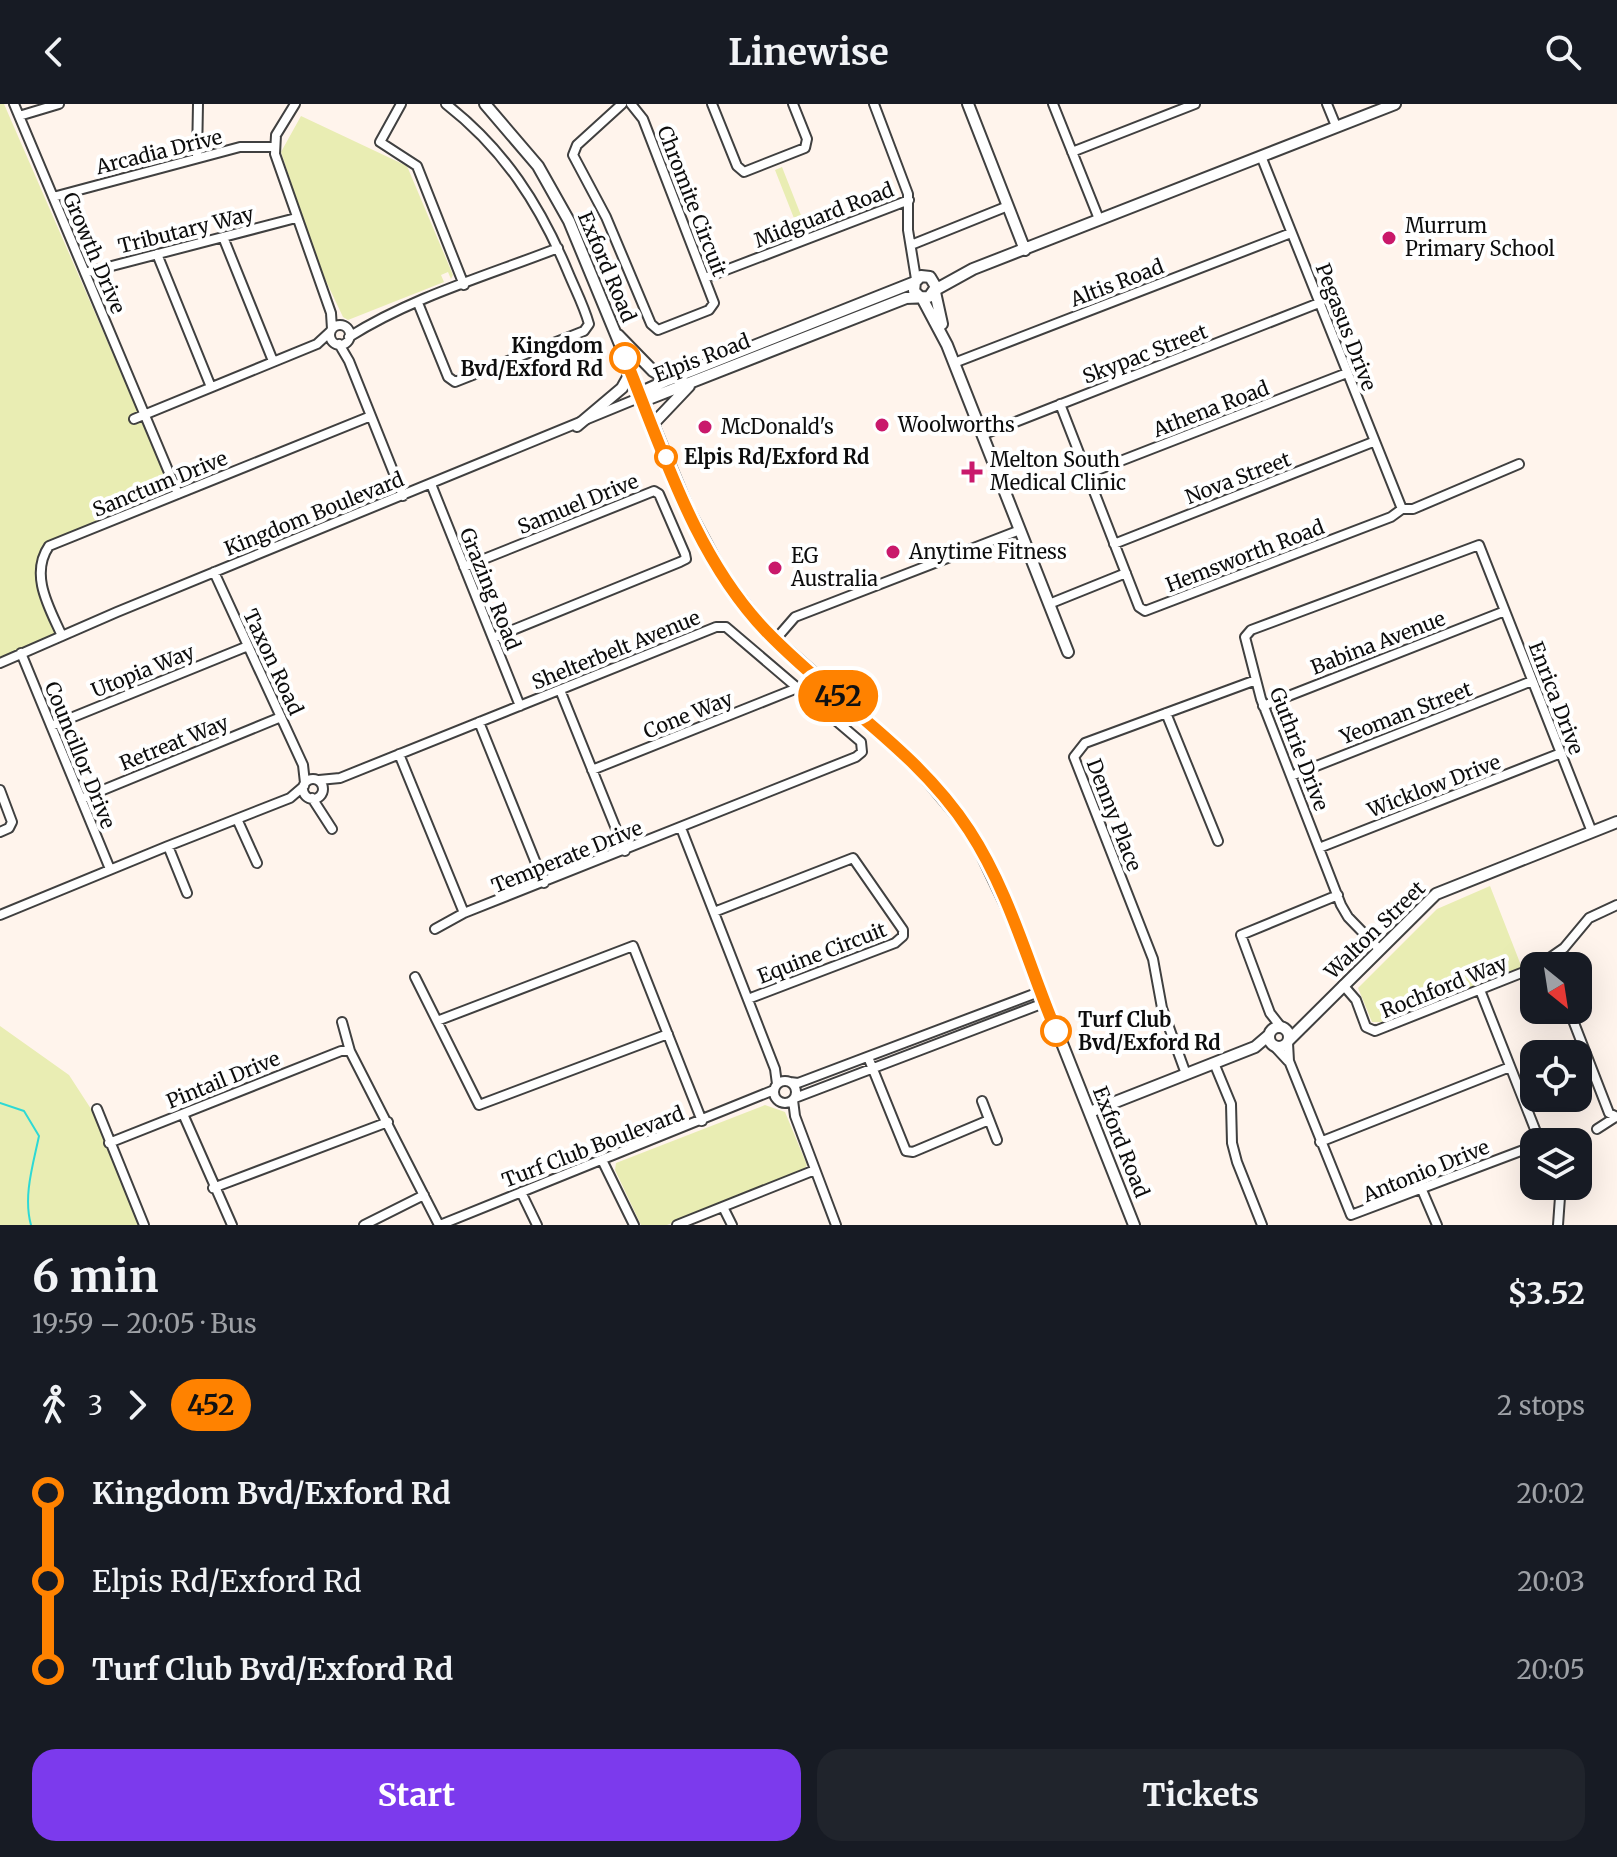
<!DOCTYPE html>
<meta charset="utf-8">
<style>
body{margin:0;font-family:Merriweather,serif;background:#20242c;color:#f1f3f6;height:100vh;display:flex;flex-direction:column;font-size:30px;white-space:nowrap}
*{box-sizing:border-box;margin:0}
p{font-size:26px;color:#9ea1a6}
.icon{flex:none;width:44px;height:44px;fill:none;stroke:currentColor;stroke-width:2;stroke-linecap:round;stroke-linejoin:round}
.map{position:relative;height:1121px;overflow:hidden}
.drawer{display:flex;flex-direction:column;background:#171b24;flex:1}
.drawer>*{flex:none}
.badge{padding:0 16px;border-radius:26px;font-size:28px;line-height:52px}
.needle{width:52px;rotate:150deg}
.tools{position:absolute;left:1520px;top:848px;display:grid;gap:16px}
.tools a{display:grid;place-items:center;width:72px;height:72px;border-radius:16px;background:#171b24;box-shadow:0 8px 32px #0002;font-size:40px}
.map>.badge{position:absolute;translate:-50% -50%;box-shadow:0 0 0 4px #fff}
.legs{display:flex;align-items:center;gap:12px;height:88px;padding:0 32px;font-size:26px}
.legs p{margin-inline-start:auto}
.head{display:flex;align-items:center;justify-content:space-between;height:136px;padding:0 32px}
h1{font-size:44px;font-weight:700;line-height:60px}
.cta{display:flex;gap:16px;margin-top:auto;padding:16px 32px}
.cta a{flex:1;height:92px;border-radius:24px;background:#7c3aed;color:#fff;font-size:32px;font-weight:700;line-height:92px;text-align:center}
.cta a+a{background:#20242c;color:#f1f3f6}
ul{padding:0 32px;list-style:none}
li{display:flex;align-items:center;gap:28px;height:88px;font-size:30px}
li i{display:grid;place-items:center;width:12px;height:100%;margin:0 10px;background:currentColor}
li i::after{content:'';width:20px;height:20px;margin:-10px;border:6px solid;border-radius:50%;background:#171b24}
li p{margin-inline-start:auto}
li:first-child i{background:linear-gradient(#0000 50%,currentColor 0)}
li:last-child i{background:linear-gradient(currentColor 50%,#0000 0)}
header{display:flex;justify-content:space-between;align-items:center;height:104px;padding:0 32px;background:#171b24;font-size:36px;font-weight:700}
.map>svg:first-child{display:block}
.green{fill:#e9edb3}
.lines{fill:none;stroke-linecap:round;stroke-linejoin:round}
.stream{stroke:#2dd9d5;stroke-width:2}
.minor-casing{stroke:#404040;stroke-width:12}
.tertiary-casing{stroke:#404040;stroke-width:14}
.minor{stroke:#fff;stroke-width:8}
.tertiary{stroke:#fff;stroke-width:10}
.line-1-casing{stroke:#fff;stroke-width:18}
.line-1{stroke:#ff8200;stroke-width:12}
.poi-dot{fill:#c9196b;stroke:#fff;stroke-width:3}
.stop-1-dot{fill:#fff;stroke:#ff8200;stroke-width:4}
.labels{text-anchor:middle;stroke-width:8;stroke-linejoin:round;paint-order:stroke}
.street-label{font-size:20px;fill:#0d0d0d;stroke:#fff}
.poi-label{font-size:20px;fill:#0d0d0d;stroke:#fff;text-anchor:start}
.stop-label{font-size:20px;font-weight:bold;fill:#0d0d0d;stroke:#fff;text-anchor:start}
</style>
<header><svg class="icon" aria-label="back" viewBox="0 0 24 24"><path d="M15 5l-7 7 7 7"/></svg>Linewise<svg class="icon" aria-label="search" viewBox="0 0 24 24"><circle cx="10" cy="10" r="6"/><path d="M15 15l6 6"/></svg></header>
<div class="map">
<svg width="1617" height="1121" viewBox="0 0 1617 1121">
<rect width="100%" height="100%" fill="#fff4ec"/>
<path class="green" d="M0,0h4l169,388 -125,52 -8,45 18,44 -58,28z
M301,12l106,50 46,109 -2,4 -3,-7 -7,3 3,7 -96,38 -5,-3 -26,-55 -36,-110z
M782,63l24,61 -7,3 -24,-61z
M1490,782l32,82 -136,54h-14l-14,-34 79,-79z
M0,922l69,49 24,37 47,113h-140z
M765,1001l20,7 22,53 -5,7 -135,53h-26l-26,-55 1,-7z"/>
<g class="lines">
<path class="stream" d="M0,999l24,8 15,25c-6,29 -16,60 -8,89"/>
<defs>
<path id="minor" d="M14,0l164,390
M295,0l-19,31 -1,19 56,159 1,16
M401,0l-21,38 37,24 47,119
M622,0l-45,41 -4,10 33,62 45,107 7,6 51,-20 5,-7 -71,-184 -12,-15
M712,0l25,62 7,6 61,-24 2,-9 -14,-35
M874,0l34,90v36l8,49
M1053,0l46,115
M1327,0l9,22
M19,12l40,-12
M1072,48l123,-48
M1261,52l141,353
M197,54l1,-54
M53,93l187,-50h34
M223,133l50,124
M911,141l97,-39
M157,150l54,133
M85,169l211,-55
M705,174l204,-78
M418,199l30,74 7,5 129,-51 5,-7c-5,-18 -14,-35 -21,-52 -28,-67 -64,-123 -122,-168
M330 231a10 10 0 1 1 20 0a10 10 0 1 1-20 0Z
M349,233c63,-40 140,-62 209,-89
M339,240l10,17 54,135
M954,259l337,-130
M1060,300l79,203 6,4 246,-94 11,-8h11l106,-45
M134,315l183,-75 13,-12
M982,331l337,-132
M1087,370l260,-101
M431,380l89,222
M1114,440l259,-102
M464,463l190,-76 5,3 26,60 1,5 -6,3 -187,76
M214,468l89,193 2,18
M1049,500l77,-31
M62,532c-12,-27 -33,-61 -13,-90l322,-130
M775,536l20,-23 225,-87
M21,549l89,216
M0,559l117,-51 524,-215
M560,586l65,161
M1263,602l242,-95
M1166,609l52,128
M479,618l65,161
M51,622l197,-80
M399,650l65,159
M592,666l203,-81
M1291,672l241,-95
M303 685a10 10 0 1 1 20 0a10 10 0 1 1-20 0Z
M319,676l21,-2 376,-151h10l135,115 1,10 -6,5 -392,156 -29,16
M0,686l12,32 -3,6 -9,4
M312,694l20,31
M81,695l200,-82
M237,715l20,44
M681,724l94,241 2,15
M168,742l122,-48 14,-12
M1319,744l242,-95
M714,808l139,-54 50,72v6l-8,7 -147,56
M0,811l168,-69 19,47
M1379,845l-31,-32 -7,-12 -80,-206 -16,-62 6,-7 228,-85 113,287
M1538,862l26,-18 25,-30 28,-13
M415,873l64,128 189,-71
M1343,881l13,15 10,27 9,4 159,-63
M1480,886l60,152
M1569,906l40,103 8,4
M437,917l196,-75 69,175
M342,918l8,29 89,174
M1281,923l-11,-14 -29,-78 97,-40
M1288,939l1,18 62,154 183,-69
M1276,944l12,13
M868,953l38,94 7,1 76,-32
M1214,959l17,41 1,39 5,19 25,63
M1186,970l-24,-66 -9,-49 -79,-202 11,-14 171,-63
M774 988a11 11 0 1 1 22 0a11 11 0 1 1-22 0Z
M790,978l8,1 241,-91
M795,994l249,-95
M793,996l2,16 41,109
M982,997l15,39
M97,1005l47,116
M183,1010l49,111
M1597,1025l17,-11
M1320,1038l190,-75
M109,1039l232,-92h9
M603,1058l31,63
M1557,1082l3,11 -2,28
M213,1084l175,-66
M1422,1086l15,35
M521,1088l16,33
M723,1103l9,18
M364,1121l60,-30
M440,1121l334,-135
M677,1121l138,-55"/>
<path id="tertiary" d="M485,0l53,62 31,55 119,288 36,68 41,53 142,126 64,76 43,90 120,303
M968,0l57,146
M935,186l38,-21 422,-165
M935,188l7,32
M922,194l25,47 121,307
M618,231l35,36 15,9
M641,293l10,1 255,-100 23,-1 7,-10 -6,-10 -9,-1 -6,6 -1,9 6,6
M641,293l7,-8 20,-9 247,-98
M652,321l37,-39
M577,322l45,-38 9,-16
M1269 933a10 10 0 1 1 20 0a10 10 0 1 1-20 0Z
M1289,936l147,-146 181,-72
M1090,1008l165,-65 14,-12"/>
</defs>
<use href="#minor" class="minor-casing"/>
<use href="#tertiary" class="tertiary-casing"/>
<use href="#minor" class="minor"/>
<use href="#tertiary" class="tertiary"/>
</g>
<g class="lines">
<defs>
<path id="line-1" d="M625,254c38,93 70,199 141,273 66,69 150,118 203,199 40,61 59,134 87,201"/>
</defs>
<use href="#line-1" class="line-1-casing"/>
<use href="#line-1" class="line-1"/>
</g>
<g class="poi-dot">
<circle cx="1389" cy="134" r="8"/>
<circle cx="882" cy="321" r="8"/>
<circle cx="705" cy="323" r="8"/>
<path d="M968 356h8v8h8v8h-8v8h-8v-8h-8v-8h8z"/>
<circle cx="893" cy="448" r="8"/>
<circle cx="775" cy="464" r="8"/>
</g>
<g class="stop-1-dot">
<circle cx="625" cy="254" r="14"/>
<circle cx="666" cy="353" r="10"/>
<circle cx="1056" cy="927" r="14"/>
</g>
<g class="labels">
<g class="street-label">
<text transform="translate(159 48) rotate(-14)" y="7">Arcadia Drive</text>
<text transform="translate(692 97) rotate(69)" y="7">Chromite Circuit</text>
<text transform="translate(824 111) rotate(-21)" y="7">Midguard Road</text>
<text transform="translate(186 126) rotate(-14)" y="7">Tributary Way</text>
<text transform="translate(94 149) rotate(67)" y="7">Growth Drive</text>
<text transform="translate(607 163) rotate(67)" y="7">Exford Road</text>
<text transform="translate(1117 179) rotate(-21)" y="7">Altis Road</text>
<text transform="translate(1346 223) rotate(69)" y="7">Pegasus Drive</text>
<text transform="translate(1145 250) rotate(-21)" y="7">Skypac Street</text>
<text transform="translate(702 254) rotate(-21)" y="7">Elpis Road</text>
<text transform="translate(1211 305) rotate(-21)" y="7">Athena Road</text>
<text transform="translate(1238 374) rotate(-21)" y="7">Nova Street</text>
<text transform="translate(160 380) rotate(-22)" y="7">Sanctum Drive</text>
<text transform="translate(578 400) rotate(-22)" y="7">Samuel Drive</text>
<text transform="translate(314 410) rotate(-22)" y="7">Kingdom Boulevard</text>
<text transform="translate(1245 452) rotate(-21)" y="7">Hemsworth Road</text>
<text transform="translate(490 485) rotate(68)" y="7">Grazing Road</text>
<text transform="translate(1378 539) rotate(-21)" y="7">Babina Avenue</text>
<text transform="translate(616 546) rotate(-22)" y="7">Shelterbelt Avenue</text>
<text transform="translate(273 558) rotate(65)" y="7">Taxon Road</text>
<text transform="translate(143 567) rotate(-22)" y="7">Utopia Way</text>
<text transform="translate(1556 594) rotate(69)" y="7">Enrica Drive</text>
<text transform="translate(1406 609) rotate(-21)" y="7">Yeoman Street</text>
<text transform="translate(688 611) rotate(-22)" y="7">Cone Way</text>
<text transform="translate(174 639) rotate(-22)" y="7">Retreat Way</text>
<text transform="translate(1299 645) rotate(69)" y="7">Guthrie Drive</text>
<text transform="translate(80 651) rotate(68)" y="7">Councillor Drive</text>
<text transform="translate(1434 682) rotate(-21)" y="7">Wicklow Drive</text>
<text transform="translate(1114 711) rotate(69)" y="7">Denny Place</text>
<text transform="translate(567 753) rotate(-22)" y="7">Temperate Drive</text>
<text transform="translate(1375 826) rotate(-44)" y="7">Walton Street</text>
<text transform="translate(822 849) rotate(-21)" y="7">Equine Circuit</text>
<text transform="translate(1444 883) rotate(-22)" y="7">Rochford Way</text>
<text transform="translate(223 976) rotate(-22)" y="7">Pintail Drive</text>
<text transform="translate(1121 1038) rotate(68)" y="7">Exford Road</text>
<text transform="translate(593 1043) rotate(-21)" y="7">Turf Club Boulevard</text>
<text transform="translate(1426 1067) rotate(-22)" y="7">Antonio Drive</text>
</g>
<g class="poi-label">
<text x="1405" y="129">Murrum<tspan x="1405" dy="23">Primary School</tspan></text>
<text x="898" y="328">Woolworths</text>
<text x="721" y="330">McDonald's</text>
<text x="990" y="363">Melton South<tspan x="990" dy="23">Medical Clinic</tspan></text>
<text x="909" y="455">Anytime Fitness</text>
<text x="791" y="459">EG<tspan x="791" dy="23">Australia</tspan></text>
</g>
<g class="stop-label">
<text x="603" y="249" text-anchor="end">Kingdom<tspan x="603" dy="23">Bvd/Exford Rd</tspan></text>
<text x="684" y="360">Elpis Rd/Exford Rd</text>
<text x="1078" y="923">Turf Club<tspan x="1078" dy="23">Bvd/Exford Rd</tspan></text>
</g>
</g>
</svg>
<div class="tools">
<a><svg class="needle" viewBox="-14 -14 28 28"><path d="M0-13l5 13h-10z" fill="#e53935"/><path d="M0 13l5-13h-10z" fill="#9ea1a6"/></svg></a>
<a><svg class="icon" aria-label="locate" viewBox="0 0 24 24"><circle cx="12" cy="12" r="6"/><path d="M12 2v4M12 18v4M2 12h4M18 12h4"/></svg></a>
<a><svg class="icon" aria-label="layers" viewBox="0 0 24 24"><path d="M12 4l9 5-9 5-9-5zM3 14l9 5 9-5"/></svg></a>
</div>
<b class="badge" style="left:838px;top:592px;background:#ff8200;color:#111">452</b>
</div>
<section class="drawer">
<div class="head"><div><h1>6 min</h1><p>19:59 – 20:05 · Bus</p></div><b>$3.52</b></div>
<div class="legs"><svg class="icon" aria-label="walk" viewBox="0 0 24 24"><circle cx="13" cy="4" r="2"/><path d="M13 8l-2 6 4 7M11 14l-3 7M7 12l3-4h3l4 4"/></svg>3<svg class="icon" aria-label="forward" viewBox="0 0 24 24"><path d="M9 5l7 7-7 7"/></svg><b class="badge" style="background:#ff8200;color:#111">452</b><p>2 stops</p></div>
<ul>
<li><i style="color:#ff8200"></i><b>Kingdom Bvd/Exford Rd</b><p>20:02</p></li>
<li><i style="color:#ff8200"></i><span>Elpis Rd/Exford Rd</span><p>20:03</p></li>
<li><i style="color:#ff8200"></i><b>Turf Club Bvd/Exford Rd</b><p>20:05</p></li>
</ul>
<div class="cta"><a>Start</a><a>Tickets</a></div>
</section>
